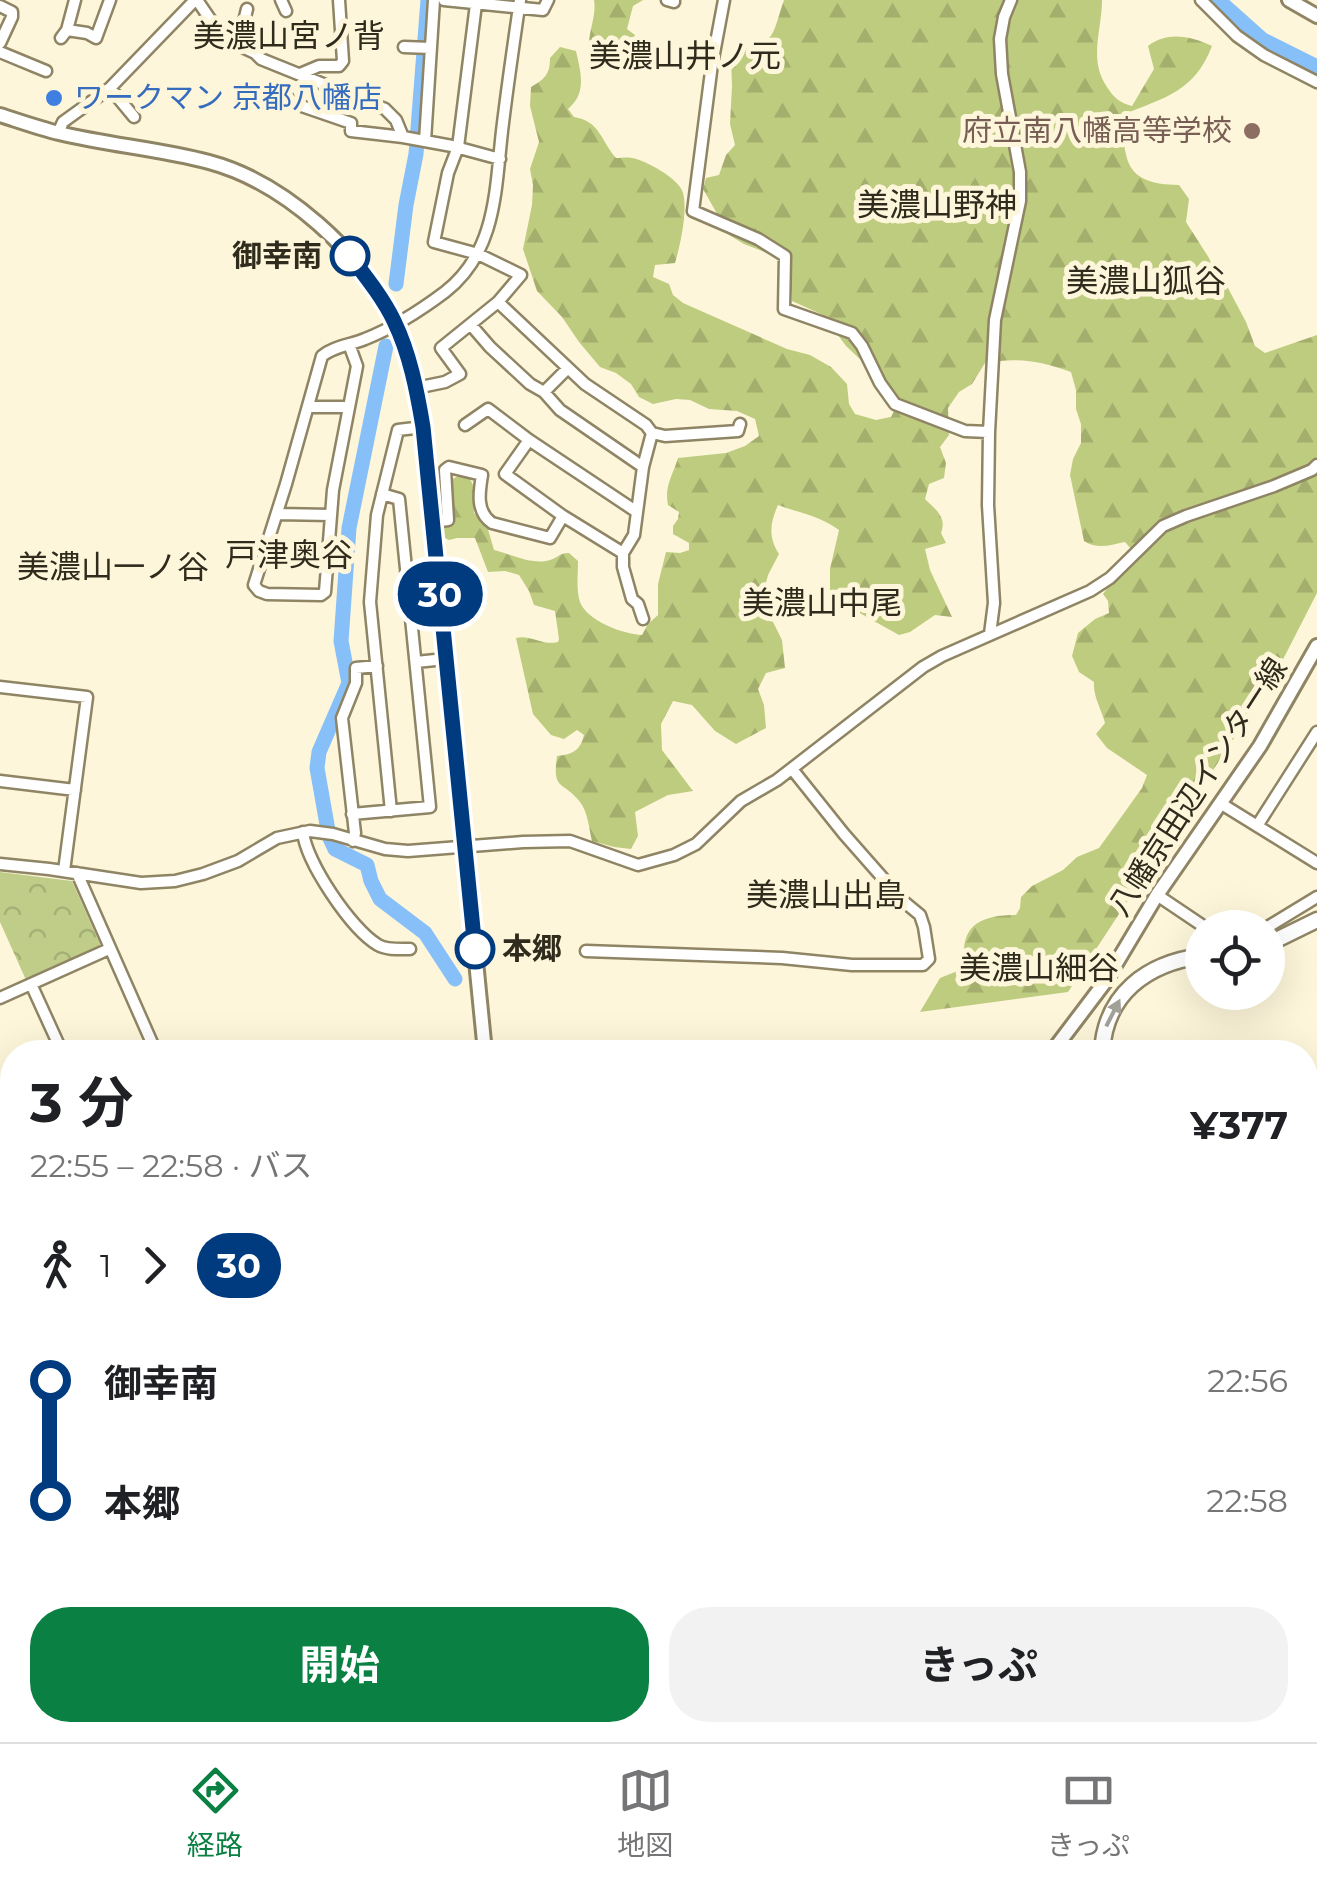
<!DOCTYPE html>
<html lang="ja">
<meta charset="utf-8">
<style>
body{margin:0;font-family:Montserrat,"Noto Sans JP",sans-serif;background:#f2f2f2;color:#202124;height:100vh;display:flex;flex-direction:column;font-size:38px;white-space:nowrap}
*{box-sizing:border-box;margin:0}
p{font-size:32px;color:#757577}
.icon{flex:none;width:55px;height:55px;fill:none;stroke:currentColor;stroke-width:2;stroke-linecap:round;stroke-linejoin:round}
.map{position:relative;flex:1;overflow:hidden}
.sheet{position:absolute;left:0px;top:1040px;width:1318px;height:702px;display:flex;flex-direction:column;background:#fff;border-radius:40px 40px 0 0;box-shadow:0 10px 40px #0002}
.sheet>*{flex:none}
.badge{padding:0 20px;border-radius:32px;font-size:35px;line-height:65px}
.buttons{position:absolute;left:1185px;top:910px;display:grid;gap:20px}
.buttons a{display:grid;place-items:center;width:100px;height:100px;border-radius:50%;background:#fff;box-shadow:0 10px 40px #0002;font-size:50px}
.map>.badge{position:absolute;translate:-50% -50%;box-shadow:0 0 0 5px #fff}
.legs{display:flex;align-items:center;gap:15px;height:110px;padding:0 30px;font-size:32px}
.legs p{margin-inline-start:auto}
.head{display:flex;align-items:center;justify-content:space-between;height:170px;padding:0 30px}
h1{font-size:55px;font-weight:700;line-height:75px}
.action{display:flex;gap:20px;margin-top:auto;padding:20px 30px}
.action a{flex:1;height:115px;border-radius:40px;background:#0b8043;color:#fff;font-size:40px;font-weight:700;line-height:115px;text-align:center}
.action a+a{background:#f2f2f2;color:#202124}
ul{padding:0 30px;list-style:none}
li{display:flex;align-items:center;gap:35px;height:120px;font-size:38px}
li i{display:grid;place-items:center;width:15px;height:100%;margin:0 12px;background:currentColor}
li i::after{content:'';width:25px;height:25px;margin:-12px;border:8px solid;border-radius:50%;background:#fff}
li p{margin-inline-start:auto}
li:first-child i{background:linear-gradient(#0000 50%,currentColor 0)}
li:last-child i{background:linear-gradient(currentColor 50%,#0000 0)}
.tab-bar{display:flex;justify-content:space-around;align-items:center;height:140px;border-top:2px solid #e0e0e0;background:#fff;font-size:28px;color:#757577}
.tab-bar a{display:grid;justify-items:center;gap:5px}
.tab-bar .selected{color:#0b8043}
.map>svg:first-child{display:block}
.forest{fill:url(#forest-firs)}
.park{fill:url(#park-crowns)}
.lines{fill:none;stroke-linecap:round;stroke-linejoin:round}
.river{stroke:#87c0f8;stroke-width:15}
.minor-casing{stroke:#8f8565;stroke-width:15}
.major-casing{stroke:#8f8565;stroke-width:18}
.highway-casing{stroke:#8f8565;stroke-width:19}
.minor{stroke:#fff;stroke-width:10}
.major{stroke:#fff;stroke-width:12}
.highway{stroke:#fff;stroke-width:14}
.oneway{fill:#a1a099}
.line-1-casing{stroke:#fff;stroke-width:22}
.line-1{stroke:#003b80;stroke-width:15}
.shop-dot{fill:#3f7fe0;stroke:#fef6da;stroke-width:4}
.education-dot{fill:#8d6e63;stroke:#fef6da;stroke-width:4}
.stop-1-dot{fill:#fff;stroke:#003b80;stroke-width:5}
.labels{text-anchor:middle;stroke-width:10;stroke-linejoin:round;paint-order:stroke}
.shop-label{font-size:30px;fill:#366cbe;stroke:#fef6da;text-anchor:start}
.education-label{font-size:30px;fill:#785e54;stroke:#fef6da;text-anchor:end}
.stop-label{font-size:30px;font-weight:bold;fill:#2f2b1d;stroke:#fef6da;text-anchor:end}
.street-label{font-size:30px;fill:#2f2b1d;stroke:#fef6da}
.neighbourhood-label{font-size:32px;fill:#2f2b1d;stroke:#fef6da}
</style>
<div class="map">
<svg width="1317" height="1742" viewBox="0 0 1317 1742">
<defs>
<pattern id="forest-firs" width="22" height="20" patternUnits="userSpaceOnUse" patternTransform="scale(2.5)"><rect width="22" height="20" fill="#becc80"/><path d="M5 1l3.5 6h-7zM16 11l3.5 6h-7z" fill="#a4af6e"/></pattern>
<pattern id="park-crowns" width="20" height="18" patternUnits="userSpaceOnUse" patternTransform="scale(2.5)"><rect width="20" height="18" fill="#bfcd88"/><path d="M2 6a3 3 0 1 1 6 0M12 15a3 3 0 1 1 6 0" fill="none" stroke="#a4b075"/></pattern>
</defs>
<rect width="100%" height="100%" fill="#fef6da"/>
<path class="forest" d="M594,0h49l-10,6 -6,23 8,6 8,15c-18,10 -35,13 -53,2 -4,-17 7,-34 4,-52z
M784,0h318c0,31 -14,59 5,87 7,11 13,16 25,19l22,-37 -6,-23c19,-15 43,-10 64,0 -18,46 -46,51 -90,69 3,47 2,69 57,70l10,14 -3,23 23,36 5,13 14,17 18,34 9,24 10,7 52,-18v258l-43,84 -206,315 -148,20 20,-34 25,-10c-6,-40 11,-53 51,-53l4,-7 1,-11 11,-11 31,-16 14,-13 22,-9 43,-60 5,-13 -40,-27 -11,-14 9,-11c-4,-15 -12,-26 -11,-41l-15,-10 -7,-16 6,-23 17,-14 14,-6 -1,-12 -5,-7 20,-27 15,-10 -13,-15c-15,3 -27,8 -41,-1l-14,-66 3,-16 8,-16v-19l-5,-15v-19l-5,-18c-30,-11 -54,-15 -86,-9l-13,21 -13,8 -11,16 1,27 -9,12 6,16 -2,15 -15,6 -4,15c11,11 22,18 16,34l5,10 -21,6 5,21 22,47 -17,-2 -25,17 -11,3 -52,-29 -17,-15v-22l9,-39c-21,-15 -37,-16 -61,-25 -8,18 -10,32 1,49l-11,21 -5,19 3,14 16,32 3,28 -19,5 -8,16 6,16 2,23 -30,16 -21,-13 -23,-26 -19,-4 -12,23 1,26 31,41 -25,4 -33,17 3,24 -7,13 -17,-2 -22,-6c-3,-12 -4,-29 -12,-39 -17,-22 -28,-10 -23,-46 16,-2 23,-5 27,-21l-7,-5 -13,9 -13,-4 -18,-21 -17,-76c14,-4 26,8 42,4l1,-3 -4,-28 -21,-6 -5,-14 -10,-16 -14,-4 -17,1 -13,-34h-18l-8,2 -8,-4 3,-8 10,-5 -5,-42 9,-5 12,3 3,6 1,28 13,13 7,24c16,4 36,14 52,11 10,-1 12,-8 23,-8l9,8c0,13 -2,29 2,41 7,19 43,32 62,33l6,-11 10,-9v-31l8,-32 14,1 9,-3v-7l-16,-9v-8l5,-7 1,-7 -11,-7c-4,-19 5,-30 10,-47l48,-5 19,-7 14,-10 -4,-17 -18,-8 -28,-2 -19,-9 -14,-1 -23,5 -14,-7 -8,-13 -15,-11 -16,-6 -21,-25 -17,-25 -25,-26 -14,-42 9,-44 1,-20 -3,-16 9,-27 -9,-36 1,-19c14,-8 19,-13 19,-29l10,-11 16,4c5,22 11,42 -8,58l6,8c26,4 27,24 42,41 6,0 11,-1 16,0 13,2 48,21 51,35 5,18 -3,53 -8,70l-20,2 -2,12 16,7 4,11 10,8 104,46 23,6 21,12 16,17 2,20 6,10 21,6 15,-3 3,-6 -31,-49 -17,-16 -23,-31 -31,-14 -2,-33 -20,-14 -26,-10 -15,-9 -26,-46 3,-11 13,-3 7,-20 9,-10 -5,-21 2,-38 -1,-28 5,-7c41,-9 35,-13 48,-51z
M585,1730h102l3,12h-104z"/>
<path class="park" d="M0,872l72,9 28,63 -2,4 -72,32 -26,-58z"/>
<g class="lines">
<path class="river" d="M1218,0l45,40 54,27
M396,284l10,-79 10,-51 12,-154
M386,346l-37,182 -8,113 8,42 -30,69 -2,16 12,68 6,13 32,16 4,16 9,18 45,34 30,46"/>
<defs>
<path id="minor" d="M197,0l26,38 32,15 6,6 124,50 11,11 7,17 49,9 48,13
M281,0l5,11
M444,0l99,10 5,-10
M667,0l7,2v-2
M724,0l-12,64 -19,147 65,28 27,17 -1,53 68,24 10,13 18,37 15,21 70,27 24,1
M1201,0l36,36 27,19 53,27
M0,6l12,6v5l-12,26
M67,30l20,3 9,5 14,-38
M61,38l6,-8 8,-30
M238,45l9,-36
M404,47l27,1
M0,52l46,19
M300,74l19,-8h20l4,-5 -4,-61
M110,88l24,29
M286,95l4,7 61,21v8l52,6
M58,133l5,-11 47,-34 85,-88
M425,141l9,-141
M498,302l87,82 61,41 6,8
M471,325l19,22 40,37 14,8 16,18 83,57
M349,344l8,22 -24,124 -8,102 -4,3 -54,-1 -8,-3 -5,-6 32,-101 36,-128c12,-10 29,-11 43,-17 28,-11 56,-29 80,-47 54,-42 50,-108 58,-169 5,-41 11,-82 17,-123
M416,388l29,-6 15,-8 -19,-26 57,-46 23,-27 -43,-21 -44,-12 14,-69 10,-26 18,-143
M544,392l24,-24
M308,407h41
M465,425l23,-16 41,31 108,72
M529,440l-24,34 58,42 60,37
M277,514l54,1
M433,522l15,-2 -3,-50 4,-3 33,8c-3,18 -6,37 10,48l58,15 13,-22
M263,559h64
M643,619l-5,-15 -6,-5 -9,-32v-14l11,-18 9,-68 9,-34 13,3 73,-5 2,-7
M990,634l4,-31 -6,-98 1,-73 6,-112 25,-119v-29l-18,-98 -2,-35 4,-22 7,-17
M416,662l29,-3
M0,687l87,10 -23,174
M0,781l75,9
M1220,803l97,60
M391,811l-21,-209 7,-87 21,-85 25,-3
M352,814l78,-7 -31,-308 -17,-5
M1257,826l60,-94
M303,832c3,30 48,97 75,113 8,5 22,4 32,4
M353,841l2,-8 -13,-115 14,-35v-15l21,-2
M0,864l49,5 92,14 34,-2 28,-7 35,-13 39,-23 33,-7 23,3 52,15 23,2 115,-9 47,-1 68,24 36,-10 22,-11 45,-43 36,-21 146,-113 19,-11 148,-65 20,-13 53,-52 23,-10 88,-30 38,-16 5,-5
M77,873l79,179
M1157,895l49,33
M1266,928l51,-31
M586,951l196,7 70,7h71l6,-6 -5,-32 -4,-12 -17,-14 -59,-67 -52,-65
M31,984l31,68
M0,998l109,-49
M0,1170l12,-5
M0,1307l12,-4
M0,1428l12,-18
M1305,1431l12,22
M0,1487l12,9
M0,1506l12,9
M0,1617l12,9
M1305,1690l10,-11
M0,1716l12,-18
M158,1730l15,12
M726,1730l5,12
M762,1730l6,12
M803,1730l6,12
M845,1730l6,12
M873,1730l6,12
M921,1730l6,12
M950,1730l6,12
M1056,1730l7,12
M1089,1730l6,12
M1162,1730l6,12
M990,1742l23,-12
M1216,1742l23,-12"/>
<path id="major" d="M1289,0l28,16
M0,115c19,6 39,13 59,18 49,12 101,16 150,29 75,20 154,91 186,161 15,33 22,69 28,104l62,625
M1052,1052l53,-70 52,-87 103,-149 57,-100
M0,1124l12,28
M244,1730l1,12
M219,1742l2,-12"/>
<path id="highway" d="M1268,944l49,-24
M1102,1052c3,-58 45,-89 100,-96
M1305,1151l12,1"/>
</defs>
<use href="#minor" class="minor-casing"/>
<use href="#major" class="major-casing"/>
<use href="#highway" class="highway-casing"/>
<use href="#minor" class="minor"/>
<use href="#major" class="major"/>
<use href="#highway" class="highway"/>
</g>
<defs><path id="oneway-solid" d="M-6-.8H1V-3.2L6.5 0L1 3.2V.8H-6Z" transform="scale(2.5)"/></defs>
<use class="oneway" href="#oneway-solid" transform="translate(1113 1013) rotate(-63)"/>
<g class="lines">
<defs>
<path id="line-1" d="M350,256c16,21 33,42 44,65 16,33 23,70 29,106l52,522"/>
</defs>
<use href="#line-1" class="line-1-casing"/>
<use href="#line-1" class="line-1"/>
</g>
<circle class="shop-dot" cx="54" cy="98" r="10"/>
<circle class="education-dot" cx="1252" cy="131" r="10"/>
<g class="stop-1-dot">
<circle cx="350" cy="256" r="18"/>
<circle cx="475" cy="949" r="18"/>
</g>
<g class="labels">
<g class="shop-label">
<text x="74" y="108">ワークマン 京都八幡店</text>
</g>
<g class="education-label">
<text x="1232" y="141">府立南八幡高等学校</text>
</g>
<g class="stop-label">
<text x="322" y="266">御幸南</text>
<text x="502" y="959" text-anchor="start">本郷</text>
</g>
<g class="street-label">
<text transform="translate(1198 787) rotate(-57)" y="10">八幡京田辺インター線</text>
</g>
<g class="neighbourhood-label">
<text x="289" y="47">美濃山宮ノ背</text>
<text x="685" y="67">美濃山井ノ元</text>
<text x="937" y="216">美濃山野神</text>
<text x="1146" y="292">美濃山狐谷</text>
<text x="289" y="566">戸津奥谷</text>
<text x="113" y="578">美濃山一ノ谷</text>
<text x="822" y="614">美濃山中尾</text>
<text x="826" y="906">美濃山出島</text>
<text x="1039" y="979">美濃山細谷</text>
</g>
</g>
</svg>
<div class="buttons">
<a><svg class="icon" aria-label="locate" viewBox="0 0 24 24"><circle cx="12" cy="12" r="6"/><path d="M12 2v4M12 18v4M2 12h4M18 12h4"/></svg></a>
</div>
<b class="badge" style="left:440px;top:594px;background:#003b80;color:#fff">30</b>
<section class="sheet">
<div class="head"><div><h1>3 分</h1><p>22:55 – 22:58 · バス</p></div><b>¥377</b></div>
<div class="legs"><svg class="icon" aria-label="walk" viewBox="0 0 24 24"><circle cx="13" cy="4" r="2"/><path d="M13 8l-2 6 4 7M11 14l-3 7M7 12l3-4h3l4 4"/></svg>1<svg class="icon" aria-label="forward" viewBox="0 0 24 24"><path d="M9 5l7 7-7 7"/></svg><b class="badge" style="background:#003b80;color:#fff">30</b></div>
<ul>
<li><i style="color:#003b80"></i><b>御幸南</b><p>22:56</p></li>
<li><i style="color:#003b80"></i><b>本郷</b><p>22:58</p></li>
</ul>
<div class="action"><a>開始</a><a>きっぷ</a></div>
</section>
</div>
<nav class="tab-bar">
<a class="selected"><svg class="icon" aria-label="directions" viewBox="0 0 24 24"><path d="M12 3l9 9-9 9-9-9zM9 14v-3h6M13 9l2 2-2 2"/></svg>経路</a>
<a><svg class="icon" aria-label="map" viewBox="0 0 24 24"><path d="M3 6l6-2 6 2 6-2v14l-6 2-6-2-6 2zM9 4v14M15 6v14"/></svg>地図</a>
<a><svg class="icon" aria-label="tickets" viewBox="0 0 24 24"><path d="M3 7h18v10H3zM15 7v10"/></svg>きっぷ</a>
</nav>
